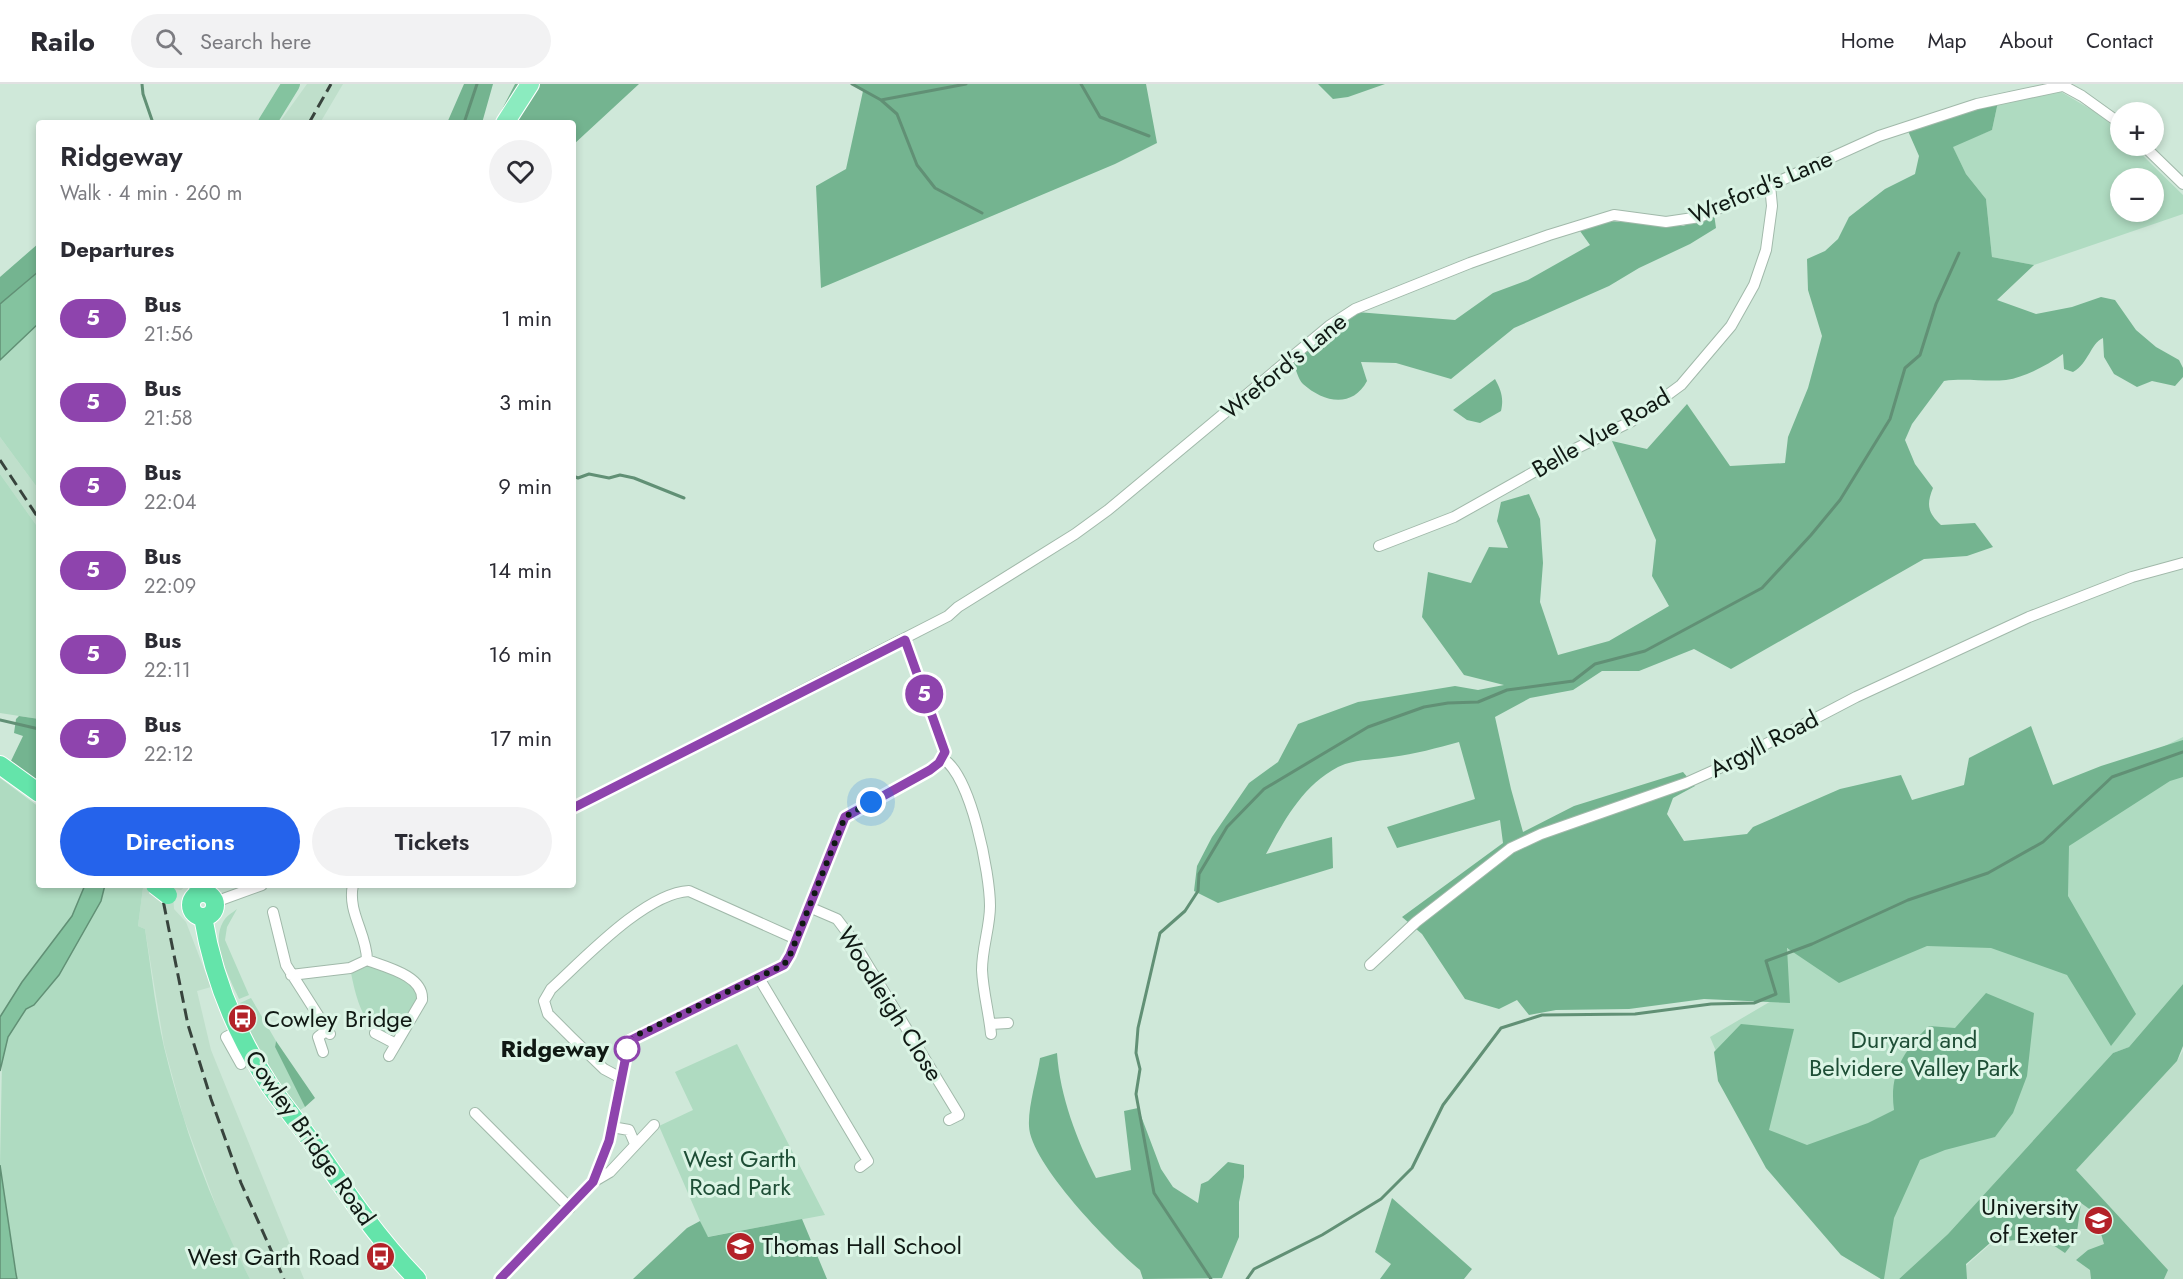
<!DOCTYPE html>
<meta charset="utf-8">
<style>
body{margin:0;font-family:Jost,sans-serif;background:#f2f2f3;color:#2b2b33;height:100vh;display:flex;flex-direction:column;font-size:22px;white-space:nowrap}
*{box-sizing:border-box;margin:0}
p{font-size:20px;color:#7c7c81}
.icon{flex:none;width:33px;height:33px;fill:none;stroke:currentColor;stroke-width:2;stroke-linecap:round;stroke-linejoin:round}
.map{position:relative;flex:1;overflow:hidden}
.details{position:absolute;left:36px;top:36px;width:540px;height:768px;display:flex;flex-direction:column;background:#fff;border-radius:6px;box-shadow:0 3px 9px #0003}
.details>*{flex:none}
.badge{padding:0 12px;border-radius:20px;font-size:21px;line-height:39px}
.controls{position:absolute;left:2110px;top:18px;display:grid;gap:12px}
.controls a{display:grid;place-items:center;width:54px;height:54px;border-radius:50%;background:#fff;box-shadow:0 3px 9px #0003;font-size:30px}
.you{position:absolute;width:30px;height:30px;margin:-15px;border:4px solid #fff;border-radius:50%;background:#1a73e8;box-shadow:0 0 0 9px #1a73e833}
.map>.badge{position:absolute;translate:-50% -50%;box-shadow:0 0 0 3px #fff}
h2{padding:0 24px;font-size:22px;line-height:54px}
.round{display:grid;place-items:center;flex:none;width:63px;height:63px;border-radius:32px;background:#f2f2f3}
.headline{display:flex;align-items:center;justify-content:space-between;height:102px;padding:0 24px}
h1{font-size:28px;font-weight:600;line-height:45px}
.primary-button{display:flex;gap:12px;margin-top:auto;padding:12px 24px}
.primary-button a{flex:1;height:69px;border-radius:36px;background:#2563eb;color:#fff;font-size:24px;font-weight:600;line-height:69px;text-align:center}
.primary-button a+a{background:#f2f2f3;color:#2b2b33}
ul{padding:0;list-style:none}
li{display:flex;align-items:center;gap:18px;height:84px;padding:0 24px}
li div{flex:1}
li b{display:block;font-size:22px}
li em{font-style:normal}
li .badge{min-width:66px;font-weight:700;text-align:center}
header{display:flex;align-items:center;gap:36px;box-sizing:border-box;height:84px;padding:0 30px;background:#fff;border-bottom:2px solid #e1e1e2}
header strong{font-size:28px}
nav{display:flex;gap:33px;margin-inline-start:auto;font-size:21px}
.search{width:420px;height:54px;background:#f2f2f3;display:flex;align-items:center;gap:15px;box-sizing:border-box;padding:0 21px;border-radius:33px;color:#7c7c81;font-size:22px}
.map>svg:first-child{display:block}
.built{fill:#bfdfcb}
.green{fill:#afdbc1;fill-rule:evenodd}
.forest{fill:#74b490}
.water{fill:#84c39f;stroke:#619075;stroke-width:1.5}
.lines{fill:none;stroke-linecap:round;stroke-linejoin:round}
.stream{stroke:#619075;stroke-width:3}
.river{stroke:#84c39f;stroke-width:18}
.minor-casing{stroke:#a1b9aa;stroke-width:12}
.primary-casing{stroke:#fff;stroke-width:20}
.trunk-casing{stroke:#fff;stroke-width:20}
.minor{stroke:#fff;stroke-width:10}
.primary{stroke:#8bebbf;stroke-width:18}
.trunk{stroke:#64e4aa;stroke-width:18}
.rail{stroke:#38443d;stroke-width:3;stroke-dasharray:12 6;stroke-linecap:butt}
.trunk-bridge-casing{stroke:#fff;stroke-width:20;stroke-linecap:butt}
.trunk-bridge{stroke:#64e4aa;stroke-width:18}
.line-casing{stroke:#fff;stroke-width:14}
.line{stroke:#8e44ad;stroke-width:9}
.walk{stroke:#101914;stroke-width:6;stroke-dasharray:0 10.8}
.stop-dot{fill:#fff;stroke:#8e44ad;stroke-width:3}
.labels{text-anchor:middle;stroke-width:6;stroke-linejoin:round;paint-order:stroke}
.street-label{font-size:24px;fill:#101914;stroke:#dcf5e6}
.poi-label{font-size:24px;fill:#101914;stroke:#dcf5e6;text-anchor:start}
.park-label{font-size:24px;fill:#1e4e36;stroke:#dcf5e6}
.stop-label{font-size:24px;font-weight:bold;fill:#101914;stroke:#dcf5e6;text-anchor:end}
</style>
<header>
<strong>Railo</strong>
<div class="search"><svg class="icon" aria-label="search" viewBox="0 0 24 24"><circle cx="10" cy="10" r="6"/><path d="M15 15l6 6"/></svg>Search here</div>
<nav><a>Home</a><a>Map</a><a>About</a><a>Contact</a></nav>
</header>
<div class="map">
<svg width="2183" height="1195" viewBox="0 0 2183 1195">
<rect width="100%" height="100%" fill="#cfe8d9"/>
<path class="built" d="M307,0h36l-23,39h-41z
M0,353l39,53v39l-39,-55z
M149,801h38l-6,5 -8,-1 1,20 12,13 25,65 -14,4 14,59 93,229h-54l-24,-46 -43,-117 -19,-71 -19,-116 -7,-3 5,-38 6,1z
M2183,967v228h-232l130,-115 96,-103z"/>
<path class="green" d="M2058,6l44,26 19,18v12h12l50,49v19l-149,51 -42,-8 -6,-58 -20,-25 -14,-28 40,-16 6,-28zM2121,94h33v34h-33z
M39,239v167l-39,-53v-77z
M0,390l39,55v190l-39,-6z
M2183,653v247l-54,63 -16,6 -165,181 -49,45h-18l-40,-24 -75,-87 -56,-131 68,-40 -17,-37 279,-121 68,-65z
M0,694l39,29v78h46l-13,31 -50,66 -22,35z
M105,801h35l3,3 -5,38 7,3c6,39 10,79 19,118 19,80 48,159 86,232h-233l-17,-114 2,-103 6,-25 18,-28 33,-34 42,-74z
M237,825l-10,18 -2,13 24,55 -10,4c-9,-21 -29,-55 -16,-77 3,-6 9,-9 14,-13z
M371,881c18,6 38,13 48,31l-24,38c-31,3 -39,-37 -44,-61z
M251,914l25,43 -1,6 30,60 -5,3c-30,-36 -46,-61 -60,-107z
M737,960l88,171 -118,22 -48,-111 34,-16 -18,-38z"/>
<path class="forest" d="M464,0h29l-11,39h-35z
M515,0h124l-66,61v-22h-78z
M853,0h293l11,59 -42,21 -294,124 -5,-102 30,-17 17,-78z
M1318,0h67l-37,13 -15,2z
M1998,18l-6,28 -39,17 13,27 20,25 6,58 42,8 -37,35 39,14 36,-7 29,-10 14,3 21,30 20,17 23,13 4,8v9l-8,9 -23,-5 -15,6 -23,-13 -10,-17 -1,-19c-13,6 -14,25 -30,34l-9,-3 -1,-15c-16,11 -37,23 -57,26 -20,2 -41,-2 -62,1l-32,43 -7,16 10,24 18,24c-7,17 -5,25 8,37l34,-2 18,24 -26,9 -43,3 -193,110 -37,-20 -55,22h-37l-29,19 -43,8 -35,19 16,72 12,43 51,-26 109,-34 12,14 -22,12 -6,16 17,27 63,-7 6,-7 87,-38 61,-14 11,25 52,-15 5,-27 62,-32 22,59 48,-19 82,-26v37l-13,4 -101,65 -1,50 68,118 -25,32 -44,-71 -76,-27 -64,-2 -88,37 -52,-35 3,55 -86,-4 -75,10 -73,1 -27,5 -12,-15 -18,9 -34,-10 -43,-65 -20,-17 101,-74 -3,-23 -103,28 -10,-21 88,-28 -16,-57c-22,6 -44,12 -67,15 -18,3 -38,2 -54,10 -36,19 -54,54 -72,87l66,-17 1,31 -115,35 -24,-12 3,-25 15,-29 37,-54 29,-21 20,-38 60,-22 97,-16 23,4 26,-5 -40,-10 -42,-58 6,-45 43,11 18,-36 19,1 -11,-27 4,-19 28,-8 11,25 3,44 -3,39 18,53 51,-14 60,-35 -17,-30 4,-36 -44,-99 35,8 40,-45 43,62 55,-3 3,-26 20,-49 14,-52 -14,-46 -1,-31 18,-8 13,-12 11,-22 36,-28 30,-15 4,-18 -11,-25z
M1714,130l2,14 -26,16 -51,24 -30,18 -95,42 -63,51 -55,-16 -35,-1 6,19c-15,28 -44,21 -64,3 -5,-5 -7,-15 -10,-22l64,-50 98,8 38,-27 35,-13 62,-35 -10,-14 29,-10 74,5z
M39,159v28l-39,33v-27z
M1495,295c6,11 9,19 6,32l-21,12 -13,-3 -14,-10z
M19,632l20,3v65l-29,-21 13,-27 -9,-3 2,-14z
M2183,900v62l-6,15 -101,109 92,100 -4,9h-73l-1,-9 -14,-10 12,-10 16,-6 -9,-31 -14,-10 -5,36 -11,14 -24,-16 -51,6 -24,21 1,15h-68l49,-45 165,-181 16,-6z
M1986,909l48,20 -7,63 -14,37 -18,24 -50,13 -25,10 -26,58 -10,61h-3l-40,-24 -75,-87 -48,-87 -4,-29 27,-28 53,5 -25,101 38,15 61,-22 26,-13c-5,-36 9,-59 35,-84l26,2z
M276,957l39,57 -10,9 -30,-60z
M1057,969c3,44 20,87 39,125l35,-8 -7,-59 14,-3 23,61 12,18 25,16 3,-19 7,-3 20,-19 16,3v12l-5,25v35l-17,41 -79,1 -3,-9c-29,-24 -110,-107 -111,-144 -1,-20 8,-48 11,-68z
M1392,1114l80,71 -8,10h-84l11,-15 -16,-12z
M802,1135l25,60h-194l54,-51 13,-7 8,16z"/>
<path class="water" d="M39,187v52l-39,37v-56z
M85,801h20l-4,16 -42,74 -25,30 -8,4 -18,28 -8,34v-54l22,-35 50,-66z
M0,1081l16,109 1,5h-17z"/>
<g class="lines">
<path class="stream" d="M142,0l1,10 10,29
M852,0l29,16 85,-16
M1081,0l19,33 49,19
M881,16l16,14 20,51 18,23 47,25
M464,39l13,-39
M573,392l5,2 11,-4 20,4 11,-3 14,3 50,20
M0,636l39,9
M1211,1195l-57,-86 -18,-99 4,-25 -4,-16 2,-25 22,-95 25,-22 13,-20 1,-17 28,-47 37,-38 104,-62 56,-20 24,-4 30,-1 29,-12 66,-9 22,-17 50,-13 117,-63 49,-53 29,-35 50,-81 15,-51 15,-13 16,-51 23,-51
M1247,1195l7,-10 68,-34 59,-36 31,-31 31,-63 58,-77 41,-13 93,-1 76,-10 43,-1 22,-9 -10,-33 46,-17 96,-44 80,-27 55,-31 69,-65 71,-25"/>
<path class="river" d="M267,39l24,-39"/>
<defs>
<path id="minor" d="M2060,0l22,12 39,28
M2144,62l39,38
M1379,462l75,-29 119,-67 59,-29 49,-36 50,-59 23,-41 12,-35 6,-44 -2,-21
M943,675c28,16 47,115 47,147 0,21 -8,42 -8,64 1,22 7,43 9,64
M573,724l375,-192 10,-9 117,-73 33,-24 221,-184 26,-17 115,-46 79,-28 65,-20 52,7 34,-5 179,-81 98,-32 85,-18
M353,801c-6,27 14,49 14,75 19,7 57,16 55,40l-33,56
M215,818l47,-17
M809,823l28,12 15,20 107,176 -10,5
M273,828l13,53 44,69
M1370,881l46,-43 95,-74 30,-14 145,-51 38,-17 132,-69 173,-80 103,-40 51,-14
M291,891l59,-7 17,-8
M759,894l109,183 -8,6
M990,940l18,-1
M238,947l-12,6 15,27
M375,949l19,10
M323,968l-5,-15 9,-7
M621,994l-17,-9 -33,-32 -23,-23 -4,-13 7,-12c32,-29 94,-96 138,-98l107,48
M475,1029l95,95
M612,1043l17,3 6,14
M593,1098l17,-10 44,-47
M500,1195l93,-97 16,-41 20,-101 155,-75 6,-10 55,-138 85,-47 13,-11 1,-12 -39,-107"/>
<path id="primary" d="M505,39l25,-39
M198,801l1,8"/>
<path id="trunk" d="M0,681l39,28
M191 821a12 12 0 1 1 24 0a12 12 0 1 1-24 0Z
M203,833c10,61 33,117 67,169 14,20 30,39 44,59 32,47 63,93 103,134"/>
</defs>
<use href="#minor" class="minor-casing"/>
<use href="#primary" class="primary-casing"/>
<use href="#trunk" class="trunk-casing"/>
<use href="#minor" class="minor"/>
<use href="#primary" class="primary"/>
<use href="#trunk" class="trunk"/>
<path class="rail" d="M309,39l22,-39
M0,376l39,59
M160,801l28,140 23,74 30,84 43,96"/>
<defs>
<path id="trunk-bridge" d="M155,801l13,10"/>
</defs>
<use href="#trunk-bridge" class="trunk-bridge-casing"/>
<use href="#trunk-bridge" class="trunk-bridge"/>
</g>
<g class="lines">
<defs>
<path id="line" d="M500,1195l93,-97 16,-41 20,-100 155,-76 6,-10 55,-138 85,-47 9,-7 6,-11 -40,-112 -332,168"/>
</defs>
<use href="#line" class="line-casing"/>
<use href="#line" class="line"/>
<path class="walk" d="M627,965l2,-8 6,-5 149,-71 6,-10 55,-138 26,-15"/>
</g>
<defs>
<symbol id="bus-disc" viewBox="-11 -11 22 22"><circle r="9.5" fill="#b32228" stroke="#dcf5e6"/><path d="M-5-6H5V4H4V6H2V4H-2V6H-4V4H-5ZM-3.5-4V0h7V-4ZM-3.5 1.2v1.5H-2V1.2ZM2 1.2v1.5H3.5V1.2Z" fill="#fff"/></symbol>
<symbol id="university-disc" viewBox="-11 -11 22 22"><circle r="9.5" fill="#b32228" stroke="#dcf5e6"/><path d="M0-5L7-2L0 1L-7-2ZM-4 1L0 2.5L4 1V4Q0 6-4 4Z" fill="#fff"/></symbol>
<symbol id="school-disc" viewBox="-11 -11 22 22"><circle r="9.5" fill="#b32228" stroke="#dcf5e6"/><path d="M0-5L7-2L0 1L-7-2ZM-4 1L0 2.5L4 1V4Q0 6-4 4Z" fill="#fff"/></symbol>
</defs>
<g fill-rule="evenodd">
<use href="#bus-disc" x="226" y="918" width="33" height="33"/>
<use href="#university-disc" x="2082" y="1120" width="33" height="33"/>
<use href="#school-disc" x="724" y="1146" width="33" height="33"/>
<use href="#bus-disc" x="364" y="1156" width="33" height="33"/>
</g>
<circle class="stop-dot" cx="627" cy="965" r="12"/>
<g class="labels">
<g class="street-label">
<text transform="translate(1761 103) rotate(-23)" y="8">Wreford's Lane</text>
<text transform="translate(1284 282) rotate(-39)" y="8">Wreford's Lane</text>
<text transform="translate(1601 349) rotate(-30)" y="8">Belle Vue Road</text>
<text transform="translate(1764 660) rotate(-27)" y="8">Argyll Road</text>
<text transform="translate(890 920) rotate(58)" y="8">Woodleigh Close</text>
<text transform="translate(310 1054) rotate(55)" y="8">Cowley Bridge Road</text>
</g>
<g class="poi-label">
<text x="264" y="943">Cowley Bridge</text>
<text x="2078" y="1131" text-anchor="end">University<tspan x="2078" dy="28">of Exeter</tspan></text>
<text x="762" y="1170">Thomas Hall School</text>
<text x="360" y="1181" text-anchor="end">West Garth Road</text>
</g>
<g class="park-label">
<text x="1914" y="964">Duryard and<tspan x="1914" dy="28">Belvidere Valley Park</tspan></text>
<text x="740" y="1083">West Garth<tspan x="740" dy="28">Road Park</tspan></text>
</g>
<g class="stop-label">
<text x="609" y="973">Ridgeway</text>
</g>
</g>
</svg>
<div class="controls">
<a>+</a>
<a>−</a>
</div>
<div class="you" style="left:871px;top:718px"></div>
<b class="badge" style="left:924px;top:610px;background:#8e44ad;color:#fff">5</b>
<section class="details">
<div class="headline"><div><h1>Ridgeway</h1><p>Walk · 4 min · 260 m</p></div><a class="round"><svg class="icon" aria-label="heart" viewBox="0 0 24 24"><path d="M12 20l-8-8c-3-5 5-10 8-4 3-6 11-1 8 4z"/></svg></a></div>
<h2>Departures</h2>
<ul>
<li><span class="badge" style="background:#8e44ad;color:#fff">5</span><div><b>Bus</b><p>21:56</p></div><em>1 min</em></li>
<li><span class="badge" style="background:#8e44ad;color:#fff">5</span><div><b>Bus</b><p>21:58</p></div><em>3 min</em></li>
<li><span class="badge" style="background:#8e44ad;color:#fff">5</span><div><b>Bus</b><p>22:04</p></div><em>9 min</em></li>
<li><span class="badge" style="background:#8e44ad;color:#fff">5</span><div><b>Bus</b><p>22:09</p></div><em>14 min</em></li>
<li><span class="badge" style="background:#8e44ad;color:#fff">5</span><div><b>Bus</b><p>22:11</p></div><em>16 min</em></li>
<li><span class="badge" style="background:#8e44ad;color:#fff">5</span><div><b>Bus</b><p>22:12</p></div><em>17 min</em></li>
</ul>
<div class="primary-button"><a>Directions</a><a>Tickets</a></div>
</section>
</div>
